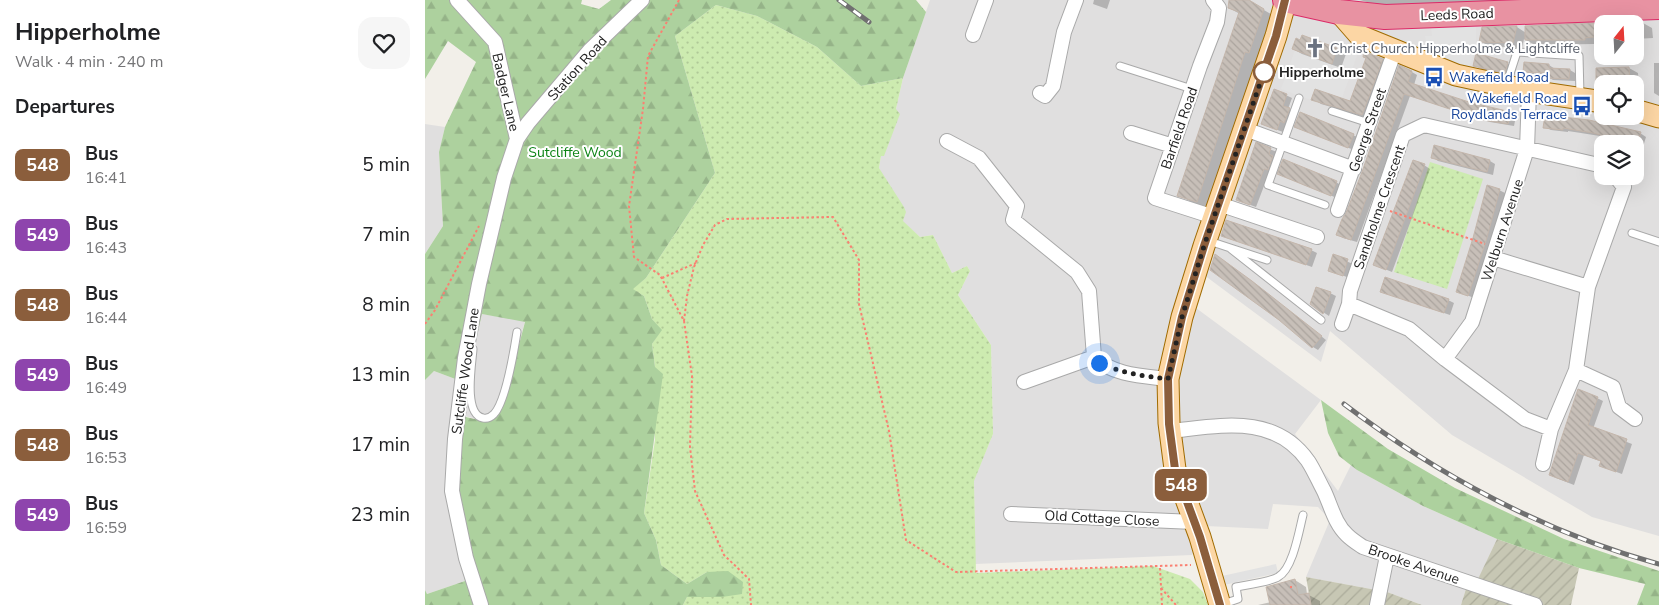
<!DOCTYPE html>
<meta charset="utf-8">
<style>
body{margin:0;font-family:"Nunito Sans",sans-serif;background:#f6f6f6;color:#202124;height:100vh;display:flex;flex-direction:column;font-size:19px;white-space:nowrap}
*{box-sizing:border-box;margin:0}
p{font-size:16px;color:#757577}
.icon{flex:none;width:28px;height:28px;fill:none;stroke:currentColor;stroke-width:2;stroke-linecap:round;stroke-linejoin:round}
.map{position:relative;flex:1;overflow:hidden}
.side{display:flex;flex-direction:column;background:#fff;width:425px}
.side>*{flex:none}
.badge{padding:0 10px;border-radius:8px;font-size:18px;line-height:32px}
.needle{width:32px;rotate:18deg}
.fabs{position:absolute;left:1169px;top:15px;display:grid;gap:10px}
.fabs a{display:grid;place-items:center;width:50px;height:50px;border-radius:10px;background:#fff;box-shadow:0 5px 20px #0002;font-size:25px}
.you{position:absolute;width:25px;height:25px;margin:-12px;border:4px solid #fff;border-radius:50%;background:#1a73e8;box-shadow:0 0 0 8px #1a73e833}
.map>.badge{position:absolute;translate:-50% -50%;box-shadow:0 0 0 2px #fff}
h2{padding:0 15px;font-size:19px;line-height:45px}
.round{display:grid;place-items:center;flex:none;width:52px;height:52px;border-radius:15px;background:#f6f6f6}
.overview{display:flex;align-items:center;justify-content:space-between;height:85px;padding:0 15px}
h1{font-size:24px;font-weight:700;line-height:38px}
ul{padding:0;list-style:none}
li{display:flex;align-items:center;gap:15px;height:70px;padding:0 15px}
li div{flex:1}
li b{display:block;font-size:19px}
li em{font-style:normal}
li .badge{min-width:55px;font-weight:700;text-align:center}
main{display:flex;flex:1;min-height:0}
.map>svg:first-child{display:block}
.residential{fill:#e0dfdf;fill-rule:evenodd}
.construction{fill:url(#construction-furrows)}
.grass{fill:url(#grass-dots)}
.forest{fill:url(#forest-firs)}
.parking{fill:#e2e2e2}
.shadow{fill:#0003}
.building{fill:url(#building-back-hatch);stroke:#c4b6ab}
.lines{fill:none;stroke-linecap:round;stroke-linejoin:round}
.lane-casing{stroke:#a9a9a9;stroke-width:9}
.street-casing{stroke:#a9a9a9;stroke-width:16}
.primary-casing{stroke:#a06b00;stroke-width:23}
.highway-casing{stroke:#dc2a67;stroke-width:26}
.path{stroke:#fa8072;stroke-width:2;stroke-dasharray:2.5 2.5;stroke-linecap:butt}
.lane{stroke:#fff;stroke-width:7}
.street{stroke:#fff;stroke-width:14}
.primary{stroke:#fcd6a4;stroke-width:21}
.highway{stroke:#e892a2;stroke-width:24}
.rail-casing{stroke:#707070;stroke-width:5}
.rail{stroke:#fff;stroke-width:3;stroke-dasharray:9;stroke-linecap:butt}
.line-casing{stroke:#fff;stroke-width:11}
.line{stroke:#8b5e3c;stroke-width:8}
.walk{stroke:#222;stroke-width:5;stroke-dasharray:0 9}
.stop-dot{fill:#fff;stroke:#8b5e3c;stroke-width:2.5}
.labels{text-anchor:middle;stroke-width:4;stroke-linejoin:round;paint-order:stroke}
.street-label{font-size:14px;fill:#222;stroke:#fff}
.worship-label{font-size:14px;fill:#5b616d;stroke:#fff;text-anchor:start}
.stop-label{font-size:14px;font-weight:bold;fill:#222;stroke:#fff;text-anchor:start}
.transit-label{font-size:14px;fill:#164399;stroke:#fff;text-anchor:start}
.park-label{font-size:14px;fill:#0c8416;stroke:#fff}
</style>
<main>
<section class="side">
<div class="overview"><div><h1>Hipperholme</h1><p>Walk · 4 min · 240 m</p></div><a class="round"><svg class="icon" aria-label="heart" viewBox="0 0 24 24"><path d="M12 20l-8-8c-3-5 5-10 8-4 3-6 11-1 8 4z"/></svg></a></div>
<h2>Departures</h2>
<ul>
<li><span class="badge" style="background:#8b5e3c;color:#fff">548</span><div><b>Bus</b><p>16:41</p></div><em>5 min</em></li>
<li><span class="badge" style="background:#8e44ad;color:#fff">549</span><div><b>Bus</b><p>16:43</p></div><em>7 min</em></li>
<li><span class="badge" style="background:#8b5e3c;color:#fff">548</span><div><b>Bus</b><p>16:44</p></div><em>8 min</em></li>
<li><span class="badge" style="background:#8e44ad;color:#fff">549</span><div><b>Bus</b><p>16:49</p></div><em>13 min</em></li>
<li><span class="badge" style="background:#8b5e3c;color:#fff">548</span><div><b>Bus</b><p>16:53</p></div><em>17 min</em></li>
<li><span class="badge" style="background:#8e44ad;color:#fff">549</span><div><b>Bus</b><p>16:59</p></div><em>23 min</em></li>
</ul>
</section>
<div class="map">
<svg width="1234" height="605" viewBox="0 0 1234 605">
<defs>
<pattern id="construction-furrows" width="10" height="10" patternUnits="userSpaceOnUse" patternTransform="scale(1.25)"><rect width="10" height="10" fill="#c7c7b4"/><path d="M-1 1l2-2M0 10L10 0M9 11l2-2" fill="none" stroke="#abab9a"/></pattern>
<pattern id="grass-dots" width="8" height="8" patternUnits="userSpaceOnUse" patternTransform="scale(1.25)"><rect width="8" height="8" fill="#cdebb0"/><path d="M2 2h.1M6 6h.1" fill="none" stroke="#b0c997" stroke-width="1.8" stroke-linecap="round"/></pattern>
<pattern id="forest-firs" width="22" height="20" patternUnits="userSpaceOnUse" patternTransform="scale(1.25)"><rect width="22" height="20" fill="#add19e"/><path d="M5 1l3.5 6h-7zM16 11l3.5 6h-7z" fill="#95b388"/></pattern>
<pattern id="building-back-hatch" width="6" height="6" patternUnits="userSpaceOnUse" patternTransform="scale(1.25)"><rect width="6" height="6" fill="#c7bfb8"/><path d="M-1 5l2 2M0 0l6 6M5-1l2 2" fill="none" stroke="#aba49e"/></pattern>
</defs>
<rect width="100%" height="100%" fill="#f2efe9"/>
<path class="residential" d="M505,0h729v536l-67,-19 -140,-82 -122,-104 -9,31 -117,-87 -8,33 125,92 -26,34 43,57 13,-26 6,5 66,36 74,33 -19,41 -9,-1 -8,26h-39l-35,-13 -81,-15 24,-57 -12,-13 -45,-3 -5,25 -62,-3 -14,29 -217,9 -1,-84 19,-46 -2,-89 -33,-50 12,-24 -3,-5 -15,7 -19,-38 -13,2 -18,-16 -23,-53 2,-12 15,-47 7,-31zM1178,24h32v32h-32zM1178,84h32v32h-32zM1178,144h32v32h-32z
M0,124l20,3 -6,25 4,74 -18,28z
M57,314l43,7 -23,88 -7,8 -11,4 -31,-8 -5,80 17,88 -38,13 -2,-4v-210l9,-9 32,12z"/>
<path class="construction" d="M1072,539l82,29 -8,37h-110l8,-26h9z
M881,577l81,15 35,13h-111z"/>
<path class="grass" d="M291,5l41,11 60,31 44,39 42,-8 -7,31 4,5 -16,42h-3l-2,12 25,39 2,5 -3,9 17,16 13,-2 19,38 15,-7 3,5 -12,24 33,50 2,89 -19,47 2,92 177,-7 37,13 13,13 5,13h-525l4,-8h35l-15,-25 -20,12 -26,-19 -5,-25 -12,-27 11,-73v-73l-3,-23 9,-14 -9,-11 -8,-23 -12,-7 14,-11 69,-105 -40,-137z
M1005,162l53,17 -36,110 -53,-17z"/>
<path class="forest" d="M0,0h157l-1,4 18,5 12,-9h305l10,12 -23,66 -42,8 -44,-39 -60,-31 -41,-11 -41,31 40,137 -69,105 -13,11 11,7 8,23 10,11 -10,14 3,23 8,7 -19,139 12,27 5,25 26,19 20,-12 21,-1 15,11 -1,12 -20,3h-35l-4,8h-258v-15l2,4 38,-13 -17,-88 4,-80c21,5 34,14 50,-4l23,-87 -43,-8 -16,69 -32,-12 -9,9v-126l18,-28 -4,-74 6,-25 31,-65 -28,-21 -23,38z
M896,400l67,49 67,39 109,51 95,32v34h-22l8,-21 -66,-16 -82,-29 -74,-33 -66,-36 -18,-14 -11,-23z"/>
<path class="parking" d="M1051,25v23l-8,22 -39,-15 -4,-19h7l-1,-9z
M914,43l20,7 -17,48 -26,-9 -5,11 -30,-11 14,-39 37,13z
M851,564l2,9 -54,12 -2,-9z"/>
<path class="shadow" d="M669,0h16l-3,9 -14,-5z
M806,0h16l29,17 -15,42 -4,-1 -48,150 -18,-6 -12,-7 61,-181 -11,-6z
M935,0h164v4l-143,2z
M1218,23l9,5 1,10 -18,1v-15h-24z
M1178,24v18h-9v2l-59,1 -11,-6 -2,9 -33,-2 -9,-5 3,-13 34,-1 9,6z
M878,36l34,13 9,5 -5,14 -39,-14 -9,-5 8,-8z
M942,58l15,2 8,4 -19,55 -50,-15 -8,-5 38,4z
M1082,63l9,5 -2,9 -31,-7 -9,-5z
M1229,63h5v33l-5,-3z
M1124,65l6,4 15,1 5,3v8l-22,-1 -5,-3v-2l-18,-1 -5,-3z
M1204,68l9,5 1,15h-4v-4h-32v3l-5,-3 -1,-15z
M987,72l5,3 -3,10 55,18 42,10 5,3 -2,10 -24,-4 -80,-26 -53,146 -14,-4 -5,-3z
M850,90l17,8 -4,11 7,4 -12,19 -14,-5z
M1121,116l94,17 6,4 -3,10 -43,-11 -32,-5v1l-17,-2 -6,-3z
M877,130l51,5 6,3 -5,12z
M831,144l21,8 -21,55 -19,-7z
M1010,147l55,14 5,3 -2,11 -55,-14 -6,-4z
M999,165l6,4 -38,103 -17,-7z
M860,177l51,5 6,4 -5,12z
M1074,190l6,3 -14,53 -17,52 -17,-7z
M797,235l89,15 6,3 -5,14z
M909,256l19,8 -4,14 -19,-8z
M796,259l37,27 68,54 -8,10 -5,-3z
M905,293l6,3 -7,20 -18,-12z
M962,294l61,6 6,3 -4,12z
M1172,398l6,3 -10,28 39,15 -10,30 -22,-8 2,-4 -18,-7 -10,30 -18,-7 -6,-3z
M870,580l11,7 1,7 13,7v4h-62l13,-3z"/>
<path class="building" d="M804,0h20l15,9 -15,44 -4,-1 -48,150 -20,-6 62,-184 -11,-4z
M1160,23h18v13l-18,2v2h-60v-14z
M1092,26l-4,17 -34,-1 3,-15z
M877,35l35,13 -5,16 -40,-15 4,-11 4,2z
M939,51l19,8 -21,56 -51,-15 4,-11 35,12 16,-43 -3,-1z
M1051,53l32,9 -3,11 -32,-7z
M1099,62l25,2v4l21,1 -1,10 -23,-1 1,-5 -24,-1z
M974,65l13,6 -4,11 61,20 42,10 -3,12 -25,-4 -79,-26 -53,146 -15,-5 6,-16 4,-6 16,-41z
M1204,67l1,16 -34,1v-16z
M849,89l13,5 -4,12 7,2 -6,15 -4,-2 -3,9 -16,-6z
M875,112l54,22 -6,14 -54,-21z
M1120,115l44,5 52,12 -4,13 -44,-12 -30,-5v2l-20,-2z
M831,142l15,6 -2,6 4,2 -5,14 -4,-1 -14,36 -14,-5z
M1009,145l56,15 -3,12 -56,-14z
M858,159l54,22 -6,15 -54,-22z
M988,160l12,4 -39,106 -13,-5z
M1062,185l13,4 -14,52 -18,55 -12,-4 17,-54z
M801,220l86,29 -6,16 -85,-29z
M790,254l37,27 70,55 -10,12 -33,-28 -69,-50z
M908,254l15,5 -5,17 -15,-5z
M960,277l64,22 -5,14 -64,-21z
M891,287l15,5 -8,22 -13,-10z
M1153,389l20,8 -10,28 39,14 -11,33 -17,-6 2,-5 -23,-8 -10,29 -19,-7z
M870,579l3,16 11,-2 2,12h-41l-4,-18z"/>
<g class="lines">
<defs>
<path id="lane" d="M695,66l72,23
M1082,83l10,-31 62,4 1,39
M874,98l-31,87 57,20
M907,111l37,12
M1207,233l27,9
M784,241l58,19
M806,249l90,71
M48,349c-1,15 -10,65 10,69 4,1 8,-1 11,-4 12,-13 20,-63 23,-82
M798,604l15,-5 -2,-12c10,-2 34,-5 42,-10 15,-8 21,-46 25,-62"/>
<path id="street" d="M32,0l38,42 22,97
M788,0l6,8 -2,14 -17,44 -45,132 59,19
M548,35l13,-35
M615,93l5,3 8,-10 11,-54 12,-32
M820,129l109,40
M706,133l42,13
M522,141l32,17 38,48 -4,14 64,52 12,19 5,66c18,18 49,19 74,22
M794,204l98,33
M913,210l57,-160
M1068,258l95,29
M924,304l60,25 36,30 80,60 26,10
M917,324l7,-20 1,-13 53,-156 21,-10 179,41
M1020,359l27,-37 55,-173 2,-58
M1151,370l37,17 6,20 16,12
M599,382l70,-25
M745,431c50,-5 104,-18 138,30 6,9 11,21 16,30 7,15 11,33 23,44 5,5 10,8 16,12l172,58
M1118,464l8,-35 25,-59 12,-83 36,-100 -9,-11
M586,514l183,8
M56,605l-15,-47 -14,-67 3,-52 10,-81 14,-74 25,-106 13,-39 11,-16 62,-73 52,-50
M952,605l10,-49"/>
<path id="primary" d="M914,12l21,24 96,39 73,16 74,11
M1210,110l24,7
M795,605l-20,-68 -25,-68 -6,-46 -1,-44 14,-62 22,-71 72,-210 10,-36"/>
<path id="highway" d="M860,0l54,12 46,5 274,-10"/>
</defs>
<use href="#lane" class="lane-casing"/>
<use href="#street" class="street-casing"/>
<use href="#primary" class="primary-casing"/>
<use href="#highway" class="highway-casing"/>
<path class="path" d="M254,0l-31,56 -5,53 -14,97 5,51 26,18 24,46 8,55 -2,71 5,44 29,64 25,24 2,26
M965,211l95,33
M237,278l34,-15
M259,321l3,-25 7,-29 9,-22 12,-20 12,-6 106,-2 26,43v44l30,127 17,109 50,32 235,-7
M0,324l10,-14 44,-84
M735,568l2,37
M865,587h2
M736,588l15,17"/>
<use href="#lane" class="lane"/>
<use href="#street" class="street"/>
<use href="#primary" class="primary"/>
<use href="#highway" class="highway"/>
<defs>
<path id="rail" d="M414,0l30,22
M919,404c92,70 203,130 315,160"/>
</defs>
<use href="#rail" class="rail-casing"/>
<use href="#rail" class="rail"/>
</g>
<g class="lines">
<defs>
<path id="line" d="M795,605l-20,-68 -25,-68 -6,-45 -1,-45 14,-62 22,-71 72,-210 9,-36"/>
</defs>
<use href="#line" class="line-casing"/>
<use href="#line" class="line"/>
<path class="walk" d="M674,363c23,10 44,13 69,16l14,-62 22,-71 62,-180 -2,6"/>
</g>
<defs>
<symbol id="church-bare" viewBox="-9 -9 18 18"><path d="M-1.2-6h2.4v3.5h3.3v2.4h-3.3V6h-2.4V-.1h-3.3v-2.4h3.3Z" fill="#6b7280" stroke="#fff" stroke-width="2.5" paint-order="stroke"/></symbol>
<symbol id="bus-bare" viewBox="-9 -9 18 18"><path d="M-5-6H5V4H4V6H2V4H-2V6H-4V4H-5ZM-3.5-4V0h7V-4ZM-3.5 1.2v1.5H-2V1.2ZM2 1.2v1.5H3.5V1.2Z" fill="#1a4fb4" stroke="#fff" stroke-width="2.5" paint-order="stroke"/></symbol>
</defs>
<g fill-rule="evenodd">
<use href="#church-bare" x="876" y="34" width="28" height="28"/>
<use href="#bus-bare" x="995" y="63" width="28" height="28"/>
<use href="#bus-bare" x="1143" y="92" width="28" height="28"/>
</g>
<circle class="stop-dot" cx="839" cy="72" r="10"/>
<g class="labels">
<g class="street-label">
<text transform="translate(1032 14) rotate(-2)" y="5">Leeds Road</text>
<text transform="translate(152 68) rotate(-48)" y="5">Station Road</text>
<text transform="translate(81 92) rotate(77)" y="5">Badger Lane</text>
<text transform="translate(754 128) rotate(-71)" y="5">Barfield Road</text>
<text transform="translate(942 130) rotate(-71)" y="5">George Street</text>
<text transform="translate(954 207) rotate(-71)" y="5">Sandholme Crescent</text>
<text transform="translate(1077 230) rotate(-72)" y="5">Welburn Avenue</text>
<text transform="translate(40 371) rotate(-82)" y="5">Sutcliffe Wood Lane</text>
<text transform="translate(677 518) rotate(3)" y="5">Old Cottage Close</text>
<text transform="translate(989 564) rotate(19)" y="5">Brooke Avenue</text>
</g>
<g class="worship-label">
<text x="905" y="53">Christ Church Hipperholme &amp; Lightcliffe</text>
</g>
<g class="stop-label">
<text x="854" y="77">Hipperholme</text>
</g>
<g class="transit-label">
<text x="1024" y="82">Wakefield Road</text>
<text x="1142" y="103" text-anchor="end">Wakefield Road<tspan x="1142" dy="16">Roydlands Terrace</tspan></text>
</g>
<g class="park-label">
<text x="150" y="157">Sutcliffe Wood</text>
</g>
</g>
</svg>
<div class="fabs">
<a><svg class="needle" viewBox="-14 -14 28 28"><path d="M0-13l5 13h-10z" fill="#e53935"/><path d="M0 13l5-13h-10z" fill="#757577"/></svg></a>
<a><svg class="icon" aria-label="locate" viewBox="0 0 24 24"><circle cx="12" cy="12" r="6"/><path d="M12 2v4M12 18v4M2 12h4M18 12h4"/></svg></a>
<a><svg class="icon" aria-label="layers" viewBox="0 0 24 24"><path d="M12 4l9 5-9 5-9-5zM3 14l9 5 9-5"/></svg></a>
</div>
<div class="you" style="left:674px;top:363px"></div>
<b class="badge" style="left:756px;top:485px;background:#8b5e3c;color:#fff">548</b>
</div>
</main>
